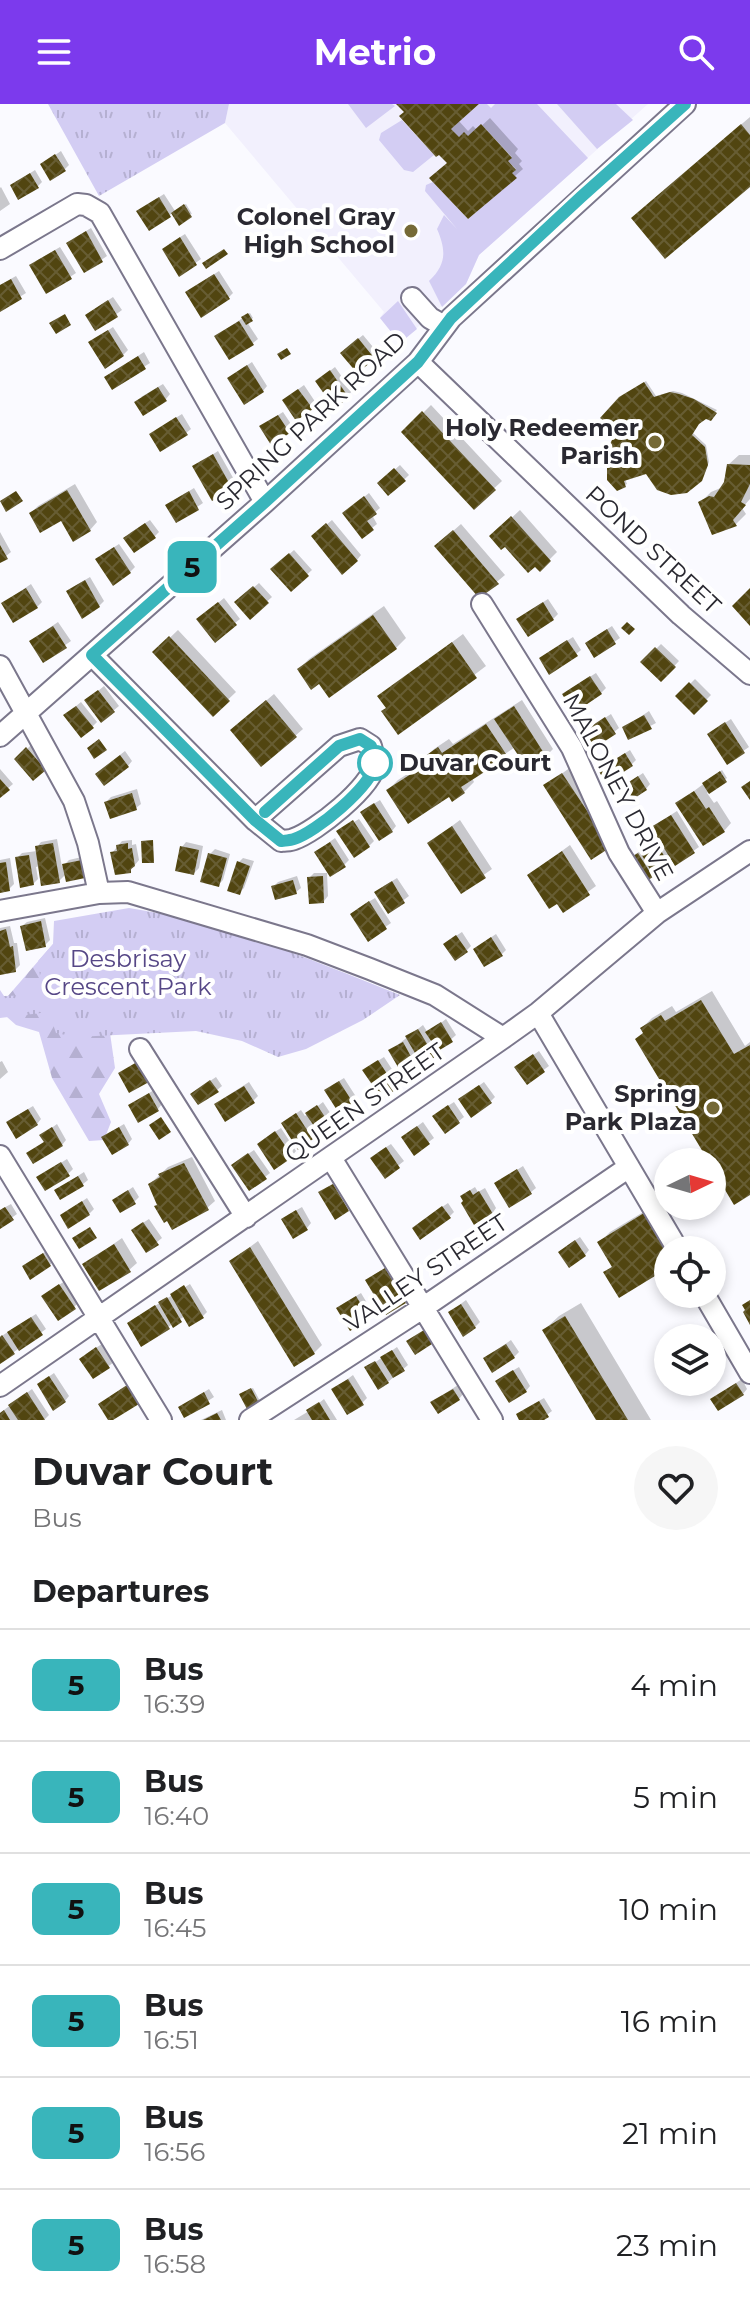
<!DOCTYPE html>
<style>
body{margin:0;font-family:Montserrat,sans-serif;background:#f6f6f6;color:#202124;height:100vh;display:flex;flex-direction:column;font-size:30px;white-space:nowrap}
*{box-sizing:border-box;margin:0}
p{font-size:26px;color:#757577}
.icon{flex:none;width:44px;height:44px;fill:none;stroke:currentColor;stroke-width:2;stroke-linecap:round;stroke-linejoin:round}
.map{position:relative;height:1316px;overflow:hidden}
.drawer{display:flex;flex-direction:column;background:#fff;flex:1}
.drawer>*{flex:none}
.badge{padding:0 16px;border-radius:12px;font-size:28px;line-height:52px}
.needle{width:52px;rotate:85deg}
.tools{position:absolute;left:654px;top:1044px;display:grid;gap:16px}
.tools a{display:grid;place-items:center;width:72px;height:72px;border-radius:50%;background:#fff;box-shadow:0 4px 12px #0003;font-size:40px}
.map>.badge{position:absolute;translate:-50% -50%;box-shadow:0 0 0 4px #fff}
h2{padding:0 32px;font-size:30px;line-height:72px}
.round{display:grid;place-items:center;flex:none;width:84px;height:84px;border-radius:42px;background:#f6f6f6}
.overview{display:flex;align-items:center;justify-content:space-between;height:136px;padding:0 32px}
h1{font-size:38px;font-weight:700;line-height:60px}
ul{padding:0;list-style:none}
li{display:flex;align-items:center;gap:24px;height:112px;padding:0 32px;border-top:2px solid #e0e0e0}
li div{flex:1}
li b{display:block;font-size:30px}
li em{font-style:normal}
li .badge{min-width:88px;font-weight:700;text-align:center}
header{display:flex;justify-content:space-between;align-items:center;height:104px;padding:0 32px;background:#7c3aed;color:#fff;font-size:36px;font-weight:700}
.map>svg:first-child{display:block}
.built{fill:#f2f0fd}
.green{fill:#d3cdf3}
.forest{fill:url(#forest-firs)}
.park{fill:url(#park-tufts)}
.shadow{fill:#0003}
.building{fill:url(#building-cross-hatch)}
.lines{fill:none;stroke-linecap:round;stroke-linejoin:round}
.minor-casing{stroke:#7b778c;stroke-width:24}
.minor{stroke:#fff;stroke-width:20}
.line-casing{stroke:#fff;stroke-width:18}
.line{stroke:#39b5bb;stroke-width:12}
.poi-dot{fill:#756936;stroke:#fff;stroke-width:3}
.stop-dot{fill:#fff;stroke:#39b5bb;stroke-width:4}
.labels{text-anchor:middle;stroke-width:8;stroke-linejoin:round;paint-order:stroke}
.poi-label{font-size:24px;font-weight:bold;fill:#2a2931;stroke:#fff;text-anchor:end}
.street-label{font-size:24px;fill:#2a2931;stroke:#fff}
.stop-label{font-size:24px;font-weight:bold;fill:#2a2931;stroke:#fff;text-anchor:start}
.park-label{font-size:24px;fill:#564786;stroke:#fff}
</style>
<header><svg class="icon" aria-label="menu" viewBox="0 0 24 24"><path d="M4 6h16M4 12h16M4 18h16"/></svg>Metrio<svg class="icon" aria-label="search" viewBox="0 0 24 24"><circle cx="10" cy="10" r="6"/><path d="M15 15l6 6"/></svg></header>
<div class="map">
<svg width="750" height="1316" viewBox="0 0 750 1316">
<defs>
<pattern id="forest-firs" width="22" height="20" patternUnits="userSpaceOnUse" patternTransform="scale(2)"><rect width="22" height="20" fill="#d3cdf3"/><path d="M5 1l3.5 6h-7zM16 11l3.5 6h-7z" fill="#b5b0d1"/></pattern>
<pattern id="park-tufts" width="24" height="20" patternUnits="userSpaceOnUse" patternTransform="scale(2)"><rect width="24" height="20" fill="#d3cdf3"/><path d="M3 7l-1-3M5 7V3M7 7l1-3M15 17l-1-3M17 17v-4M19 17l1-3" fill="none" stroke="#b5b0d1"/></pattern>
<pattern id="building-cross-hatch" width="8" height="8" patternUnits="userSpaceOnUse" patternTransform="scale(2)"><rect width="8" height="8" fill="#514510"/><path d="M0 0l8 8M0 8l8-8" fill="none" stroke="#675d33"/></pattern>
</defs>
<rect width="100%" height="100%" fill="#fafaff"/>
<path class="built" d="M229,0h419l-169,151 -13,29 -66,59 -20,-25 4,-6 -159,-189z"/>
<path class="green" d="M348,0h44l3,2 -29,22z
M479,0h8l4,4 4,-4h42l51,54 -109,97 -13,29 -24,23 -13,-26c18,-17 17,-31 8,-52l7,-14 13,14 -32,-38 1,-6 7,-3 35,37 48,-41 -4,-5 4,-4 -8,-8 4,-4 -30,-32 -14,11 -4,-3 -5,4 -8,-8z
M557,0h59l17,16 -36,29z
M402,16l32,35 -21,17 -9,-2 -25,-30 2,-7z
M398,197l19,28 -17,14 -20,-25z"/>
<path class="forest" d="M53,840l57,89 5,35 -16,26 12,28 -7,18 -15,1 -37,-63 -13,-46 -23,-7 -9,-8 1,-21z"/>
<path class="park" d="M48,0h181l-4,19 -126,73z
M129,804c94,14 183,52 271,87l-37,25 -57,29 -28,8 -36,-16 -46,-10 -120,6 -20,-4 -7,-21 -49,6v-28l4,6 27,-1 10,-11 -3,-23 15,-17 1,-23z"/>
<path class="shadow" d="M398,0h78l-18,16 10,11 5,-5 4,4 13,-12 28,31 -3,4 7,8 -3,3 4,5 -8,7z
M750,13v68l-102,19z
M61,47l8,14 -4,4 -23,-5z
M35,66l7,12 -5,5 -25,-2z
M1,83l9,17 -10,7v-23z
M164,90l11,17 11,-7 6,10 -19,-2 -3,3 -26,-8z
M91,124l16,28 -22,15 -12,-32z
M185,130l16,25 -21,15 -11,-30z
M60,143l16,26 -29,19 -11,-31z
M219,167l14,22 -5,5 -41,-6z
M16,172l10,17 -26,16v-24z
M113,193l9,13 -26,19 -4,-18z
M250,209l3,5 -6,4 11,17 -5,4 -31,-11z
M113,223l15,23 -5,5 -32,-13z
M363,231l15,18 -5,4 -26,-9z
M144,248l6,11 -38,24 -6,-10z
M252,258l15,24 -4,5 -29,-17z
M335,263l17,24 -4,5 -26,-19z
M646,277l10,15 17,-5 9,2 35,17 -7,8 -5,-1 -5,4 -7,12 13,12 3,17 -6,15 -56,-5 -22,7 2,5 -9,4 5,-92z
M163,280l7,10 -4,5 -25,-2z
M304,281l12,18 -4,5 -23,-12z
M431,301l71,76 -28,26 -70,-75z
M283,308l10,15 -5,5 -21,-10z
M182,310l9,15 -5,4 -30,-3z
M218,347l18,32 -4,5 -37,-22z
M739,351h11v44l-8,9 4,6 -10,10 -23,9 -13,-30 11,-11 12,-5 5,-22z
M400,361l9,10 -20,19 -9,-11z
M75,380l22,38 -7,8 -28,-12 -31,-5 7,-7z
M194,384l9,15 -27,18 -9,-16z
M369,389l11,15 -8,7 5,9 -5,4 -23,-19z
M520,406l37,42 -17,17 -48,-33z
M150,416l9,12 -5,5 -24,-4z
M332,416l29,35 -4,5 -44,-24z
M461,420l44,51 -25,21 -36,-57z
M0,428l11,20 -11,9z
M119,440l16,23 -5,5 -28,-17z
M294,446l18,20 -21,19 -18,-20z
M90,473l14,24 -5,5 -26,-19z
M259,479l13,14 -22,20 -13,-15z
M31,480l11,18 -5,5 -34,-4z
M224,494l16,21 -5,4 -31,-8z
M548,495l10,15 -5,5 -30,-4z
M384,502l22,32 -10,10 -77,33 -20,-12 10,-10z
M58,518l13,19 -27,19 -8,-23z
M612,522l8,12 -25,17 -3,-16z
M178,526l58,62 -23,22 -58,-62z
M463,530l23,32 -87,66 -19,-36z
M573,533l8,13 -5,4h-30z
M661,540l18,17 -18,19 -18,-18z
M596,569l10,15 -5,5 -32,-3z
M695,575l16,16 -17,17 -16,-16z
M104,582l15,20 -17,14 -10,-24z
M274,590l29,35 -8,7 -55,-13z
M522,596l31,49 -7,7 -31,-9 -43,31 2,4 -10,10 -15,3 -61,-5 10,-10 28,-18 -2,-3 10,-10 15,-10 4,5z
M81,598l16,20 -5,5 -22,-16z
M649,607l7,12 -27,14 -5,-9z
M611,610l8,14 -5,4 -29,-1z
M731,615l18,28 -22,15 -13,-32z
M32,640l17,20 -15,14 -17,-19z
M630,646l6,10 -4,4 -27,2z
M125,647l7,10 -4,5 -26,3z
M571,663l46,71 -71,-53z
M0,665l13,15 -13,11z
M722,666l5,8 -20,15 7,10 3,-2 14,22 -7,8 -46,-28z
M643,669l7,11 -4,5 -21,-4z
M137,685l4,15 -5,4 -30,-6 5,-5z
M380,696l16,26 -4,5 -25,-23z
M677,707l22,36 -23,16 -2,-3 -23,16 -19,-20 29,-17 -3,-16z
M359,715l15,22 -5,5 -28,-16z
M460,716l32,49 -31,22 -32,-48z
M335,734l14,22 -5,5 -28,-13z
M57,735l5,28 7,-7 17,-4 3,16 -5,4 -18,-2 -7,7 -19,-15 -4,1 2,12 -5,5 -16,-26 5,-5 15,-2v-4l4,-5z
M132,736v5l4,-1 3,16 -9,11 -18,-18 10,-12z
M186,738l17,4 -4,22 -5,5 -12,-26z
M570,741l26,41 -33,24 -34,-35z
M215,745l15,5 -7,26 -5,5 -8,-31z
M10,754l4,26 -5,5 -9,2v-31z
M243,754l11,3 -10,27 -5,5v-31z
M314,769h13l1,23 -4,5 -15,-23z
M297,772l4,12 -5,4 -23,-5 5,-5z
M397,774l12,18 -20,15 -8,-23z
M375,794l16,25 -23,16 -11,-30z
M45,814l5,22 -5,5 -23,-19 5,-4z
M10,822l4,17h3l3,22 -5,5 -15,-6v-36z
M462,828l9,14 -5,5 -15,-12z
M496,830l10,16 -4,4 -22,-9z
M712,887l33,55 5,-4v151l-38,-29 -70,-136 10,-10 20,-12 4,6z
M446,915l10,16 -38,34 -12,7 -15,-26 32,-25 5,8z
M539,947l10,15 -22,16 -5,-19z
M384,953l17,26 -19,13 -12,-30z
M2,957l6,11 -8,7v-17z
M216,973l6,9 -5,4 -19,-1z
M344,974l18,28 -5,4 -26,-24z
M249,978l9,14 -5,5 -32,-1z
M484,978l11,15 -5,5 -24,-7z
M154,986l8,14 -4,5 -28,-4z
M323,998l15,23 -4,5h-15l-20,17 -11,-28 13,-9 4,6z
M454,998l10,15 -18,14 -6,-20z
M33,1002l8,13 -4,5 -24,-6z
M423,1018l11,16 -20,15 -6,-20z
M57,1020l9,16 -4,5 -33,8 16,-12 -3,-6z
M124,1020l8,15 -4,5 -19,-11z
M281,1024l15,23 -4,5 -28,-17z
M391,1040l13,17 -19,15 -8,-23z
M254,1046l16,23 -5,4 -27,-16z
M192,1053l23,44 -8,7 -48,-4 -9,-20 18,-17z
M67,1055l6,10 -5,5 -29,3z
M523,1062l13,22 -5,4 -34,-9z
M84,1068l4,8 -5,4 -27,6z
M338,1077l15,24 -5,5 -22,-22z
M133,1083l6,10 -5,5 -20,-2z
M475,1083l3,5 7,-4 11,20 -7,10 -22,-26z
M87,1094l7,11 -5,5 -27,1z
M448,1099l6,9 -4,4 -31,7z
M11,1100l6,10 -17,12v-16z
M655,1101l13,45v16l-62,7 7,-8 -13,-23 10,-10z
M302,1103l9,16 -4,5 -19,-13z
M149,1115l13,19 -15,12 -9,-24z
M471,1128l6,9 -4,5 -19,-2z
M580,1133l9,13 -4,5 -20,-8z
M122,1134l15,25 -8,7 -44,-6z
M258,1137l64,104 -8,8 -83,-92z
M48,1146l6,10 -4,5 -21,-3z
M390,1161l19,32 -5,4 -32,-25z
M65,1177l14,21 -5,5 -26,-15z
M190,1180l17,28 -4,4h-18l-43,28 -8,-25z
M361,1189l12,20 -5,5 -25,-14z
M466,1196l14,22 -5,5 -25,-15z
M581,1199l70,117h-53l-54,-90 15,-14z
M36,1210l10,15 -46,33v-25z
M511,1236l8,12 -5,5 -29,1z
M102,1240l12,18 -20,15 -8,-23z
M397,1243l11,18 -20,17 -21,-14z
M519,1263l11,19 -4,5 -24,-14z
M54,1269l15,23 -4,5 -21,-21z
M353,1271l14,23 -5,5 -28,-14z
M742,1275l5,10 -4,5 -31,5z
M458,1281l5,9 -4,5 -21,-1z
M253,1284l7,13 -1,2 -16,-10z
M32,1285l17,26 -5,5h-44v-7z
M209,1285l5,8 -29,19 -5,-9z
M544,1294l8,13 -12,9h-18l1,-10z
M324,1295l13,21h-43l15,-9z
M222,1306l4,10h-25z"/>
<path class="building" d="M396,0h83l-28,25 8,8 5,-5 4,4 13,-12 31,34 -4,3 8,9 -4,3 5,5 -49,41 -39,-41 18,-15 -8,-8 -3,2 -37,-41 5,-4z
M741,20l9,11v52l-85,72 -34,-41z
M55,50l11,17 -16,10 -10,-17z
M30,69l9,15 -21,12 -8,-15z
M159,93l12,20 -22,14 -13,-20z
M184,100l8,13 -13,9 -8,-13z
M86,127l17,31 -19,11 -18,-30z
M180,133l17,28 -18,12 -17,-28z
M224,145l4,5 -22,15 -4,-6z
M55,146l17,29 -26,15 -17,-29z
M214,170l16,25 -29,19 -16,-26z
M11,175l11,20 -22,13v-27z
M108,196l10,17 -23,14 -10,-16z
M248,209l5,8 -7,4 -5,-8z
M65,210l6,11 -15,9 -7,-11z
M239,217l15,24 -25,15 -15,-24z
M108,226l16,26 -19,13 -17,-27z
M358,234l17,21 -18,14 -17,-20z
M287,244l4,6 -10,6 -4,-6z
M138,252l8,13 -34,21 -8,-13z
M247,261l17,27 -20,13 -17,-27z
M330,266l19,28 -15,10 -19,-27z
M644,278l10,15 16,-5 9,2 15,5 23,14 -6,8 -5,-2 -7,5 -7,11 13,12 3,18 -6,16 -15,12 -16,2 -14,-5 -11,-16 -22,7 2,6 -9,4 -10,-11v-30l10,-20 -17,-12 19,-21z
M158,283l9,14 -24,15 -9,-14z
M298,285l15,20 -17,12 -14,-21z
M422,307l74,79 -22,20 -73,-78z
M278,311l12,18 -19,12 -12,-19z
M176,313l12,18 -28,17 -11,-18z
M213,350l20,36 -21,11 -20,-35z
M727,360l23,1v19l-9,18 5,3 -13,15 4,6 -25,9 -14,-33 11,-6 5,1 10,-15z
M394,364l12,13 -18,15 -11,-13z
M67,386l24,41 -18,11 -12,-21 -21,12 -11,-20z
M16,387l7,10 -17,11 -6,-11z
M189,387l10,19 -23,13 -11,-18z
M364,392l13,18 -10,7 7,9 -12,9 -20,-26z
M511,412l40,45 -11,11 -5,-5 -7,6 -23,-26 -4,3 -12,-14z
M145,419l11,15 -22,15 -11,-15z
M326,419l32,38 -16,14 -31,-39z
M453,426l46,54 -20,14 -45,-52z
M0,441l8,14 -8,4z
M114,443l17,26 -18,13 -18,-27z
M289,449l20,23 -18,16 -21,-23z
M85,476l15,27 -18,12 -16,-28z
M253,482l16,17 -19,17 -16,-18z
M26,484l12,20 -25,15 -12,-20z
M750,484v38l-18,-20z
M218,498l19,23 -22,18 -19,-24z
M543,498l11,18 -26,17 -12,-18z
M373,511l24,34 -68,49 -10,-14 -8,6 -14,-21z
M627,518l8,7 -6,6 -8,-7z
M53,522l14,22 -24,15 -14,-22z
M607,525l9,15 -22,14 -9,-15z
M169,532l61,65 -17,16 -61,-65z
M567,536l11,16 -29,19 -10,-17z
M452,538l25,36 -79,57 -17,-24 5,-3 -9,-12z
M655,543l21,20 -15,15 -21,-20z
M590,572l12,18 -28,19 -12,-19z
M689,578l19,19 -14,14 -19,-19z
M98,586l17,22 -14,11 -17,-23z
M266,596l31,37 -36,30 -31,-37z
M76,602l18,22 -13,10 -18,-23z
M514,602l33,52 -19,12 -34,-51z
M644,611l8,14 -24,11 -6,-13z
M605,613l11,17 -28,18 -10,-17z
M725,618l20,31 -18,12 -20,-31z
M486,620l22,33 -47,30 4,6 -13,9 -3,-5 -41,27 -22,-34 39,-25 -4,-6 17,-12 4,6z
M99,635l8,11 -13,9 -7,-11z
M26,643l20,23 -13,11 -19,-22z
M625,649l8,13 -27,17 -8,-13z
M120,651l9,12 -25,19 -9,-12z
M720,667l7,11 -18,12 -7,-11z
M562,669l49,74 -20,13 -48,-75z
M638,672l9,14 -20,13 -9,-14z
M0,675l10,11 -10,8z
M750,677v19l-9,-13z
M694,687l12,18 3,-2 16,25 -22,14 -28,-43z
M132,689l5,17 -27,9 -6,-17z
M374,699l19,29 -14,9 -19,-29z
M671,711l24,38 -20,13 -24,-39z
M353,716l17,27 -16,11 -18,-27z
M452,722l34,52 -25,16 -34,-51z
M153,736l1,23h-12l-1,-22z
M330,738l16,25 -16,10 -16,-25z
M656,738l14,24 -16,10 -14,-24z
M53,739l7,40 -19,3 -6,-40z
M128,739v6l4,-1 3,18 -4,3v4l-16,2 -5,-23 7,-1 -1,-6z
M180,742l19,4 -5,25 -19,-4z
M562,747l28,44 -27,18 -6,-9 -8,5 -22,-34z
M208,749l19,5 -8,29 -19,-5z
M638,749l15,24 -13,8 -15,-24z
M29,751l5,30 -14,3 -5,-31z
M82,756l3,18 -19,4 -4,-18z
M237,757l13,5 -10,29 -13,-4z
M6,758l4,29 -10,2v-30z
M323,772l1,27 -15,1 -2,-27z
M293,776l4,14 -22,6 -4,-14z
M392,777l13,22 -17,11 -14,-22z
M369,797l18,28 -19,13 -18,-28z
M41,817l5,26 -20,4 -6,-25z
M6,825l4,18 3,-1 3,26 -16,3v-44z
M456,831l12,17 -13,9 -12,-17z
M491,833l12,19 -19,11 -11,-18z
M701,896l33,54 16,-9v150l-16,10 -22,-37v-6h-3l-74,-123 8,-6 -3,-5 21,-13 4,6z
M441,918l12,20 -15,9 -13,-19z
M418,925l17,28 -13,8 -17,-29z
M403,938l16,29 -14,8 -17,-29z
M533,950l12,18 -18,13 -13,-18z
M378,956l19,29 -15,10 -20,-29z
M137,958l12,20 -20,11 -11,-20z
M210,976l9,12 -21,13 -8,-11z
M339,977l20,31 -15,9 -20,-31z
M479,981l13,18 -21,15 -13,-19z
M244,982l11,17 -30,19 -11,-18z
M149,989l10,18 -21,12 -10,-18z
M317,1001l18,27 -12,7 -18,-26z
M448,1001l12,18 -15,11 -13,-18z
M28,1005l10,16 -22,14 -10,-17z
M296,1009l17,26 -15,11 -17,-27z
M161,1013l10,15 -12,8 -10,-15z
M417,1022l13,18 -16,12 -13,-19z
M52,1023l11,19 -30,18 -7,-11 18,-11 -5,-7z
M119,1023l10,18 -17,10 -11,-18z
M275,1027l18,26 -19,13 -17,-26z
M386,1043l14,21 -15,11 -15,-21z
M248,1049l19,26 -18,12 -18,-26z
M61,1058l9,14 -25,15 -9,-14z
M184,1059l25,47 -37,20 -5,-9 -3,2 -10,-17 3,-1 -9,-21 12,-7 -2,-3z
M517,1065l15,25 -23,14 -15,-25z
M78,1072l6,10 -24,14 -6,-10z
M333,1080l16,27 -14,9 -17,-28z
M128,1086l8,14 -16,9 -8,-13z
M470,1086l3,5 6,-4 14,23 -4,2 2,4 -10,6 -2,-4 -5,3 -13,-22 2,-2 -3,-5z
M82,1097l8,14 -22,14 -8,-14z
M442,1102l9,12 -31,22 -8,-12z
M5,1103l9,13 -14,9v-19z
M296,1106l12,20 -15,9 -12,-20z
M644,1109l24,40v15l-49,30 -16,-26 9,-5 -15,-25z
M143,1118l16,23 -13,8 -15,-23z
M90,1123l7,11 -18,11 -7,-11z
M465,1131l9,12 -18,13 -9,-12z
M575,1136l11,16 -17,12 -11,-16z
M114,1140l17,28 -32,19 -17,-27z
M250,1143l65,107 -21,13 -65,-106z
M43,1149l8,13 -21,14 -8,-14z
M385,1164l21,35 -20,12 -21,-35z
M59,1180l17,25 -18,12 -17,-25z
M184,1181l20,33 -15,9 -19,-33z
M356,1192l14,23 -20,12 -14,-23z
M167,1193l15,25 -9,6 -15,-26z
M750,1196v25l-7,-13 2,-2 -3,-5z
M461,1200l15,24 -13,9 -15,-25z
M155,1201l15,24 -29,18 -14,-24z
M565,1212l63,104h-32l-54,-90z
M31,1213l12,18 -24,16 -12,-19z
M424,1226l8,14 -17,11 -9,-14z
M2,1231l13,19 -15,10v-27z
M506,1240l9,14 -23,15 -9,-15z
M96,1243l14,21 -17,11 -14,-20z
M392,1246l13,21 -12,7 -13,-21z
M375,1257l14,22 -11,7 -14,-23z
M513,1266l14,22 -18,11 -14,-22z
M49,1272l17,26 -13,9 -16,-27z
M348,1275l16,26 -17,10 -16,-26z
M736,1279l8,12 -26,16 -8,-12z
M127,1281l12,19 -26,16h-5l-10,-16z
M251,1284l9,17 -12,6 -9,-17z
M453,1285l7,11 -22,14 -8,-12z
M27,1288l18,28h-27l-10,-15z
M204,1288l6,12 -26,14 -6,-11z
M539,1297l10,16 -5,3h-25l-3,-6z
M319,1298l11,18h-18l-6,-10z
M4,1306l6,10h-10v-7z
M217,1309l4,7h-18z"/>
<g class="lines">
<defs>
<path id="minor" d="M0,145l77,-45 9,1 14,8 165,289
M412,194l18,20 14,8
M418,258l263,253 69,59
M482,500l90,144 47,105 38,60
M92,551l163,165 26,21c5,-1 9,0 13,-2 21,-7 78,-52 81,-75 0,-6 -3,-13 -4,-18l-11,-7 -21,7 -84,74
M0,562l74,135 14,42 11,50
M0,632l265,-234 153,-140 33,-44 234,-214
M0,807l99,-18 29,-1 179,53 63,24 65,26 68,43
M538,909l140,237
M140,945l106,168
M0,1052l161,264
M331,1054l161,262
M704,1190l46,79
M0,1282l503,-348 35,-25 119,-100 93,-62
M250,1316l174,-113 205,-140"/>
</defs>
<use href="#minor" class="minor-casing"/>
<use href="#minor" class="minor"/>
</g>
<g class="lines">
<defs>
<path id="line" d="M265,708l74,-66 21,-7 11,7c1,5 4,12 4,18 -3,22 -60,69 -81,75 -1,1 -12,2 -13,2l-26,-21 -163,-165 173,-153 153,-140 33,-44 130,-121 104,-93"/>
</defs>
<use href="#line" class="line-casing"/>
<use href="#line" class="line"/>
</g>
<g class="poi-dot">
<circle cx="411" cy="127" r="8"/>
<circle cx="655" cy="338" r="8"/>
<circle cx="713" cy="1004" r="8"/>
</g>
<circle class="stop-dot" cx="375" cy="659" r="16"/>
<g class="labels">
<g class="poi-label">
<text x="395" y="121">Colonel Gray<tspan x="395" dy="28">High School</tspan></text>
<text x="639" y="332">Holy Redeemer<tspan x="639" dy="28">Parish</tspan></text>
<text x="697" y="998">Spring<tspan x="697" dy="28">Park Plaza</tspan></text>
</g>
<g class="street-label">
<text transform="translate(311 317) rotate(-43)" y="8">SPRING PARK ROAD</text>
<text transform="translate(653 446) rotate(43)" y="8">POND STREET</text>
<text transform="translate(618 683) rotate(62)" y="8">MALONEY DRIVE</text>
<text transform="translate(365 999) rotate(-35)" y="8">QUEEN STREET</text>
<text transform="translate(426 1169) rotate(-34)" y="8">VALLEY STREET</text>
</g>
<g class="stop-label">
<text x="399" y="667">Duvar Court</text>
</g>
<g class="park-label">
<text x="128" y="863">Desbrisay<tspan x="128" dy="28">Crescent Park</tspan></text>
</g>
</g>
</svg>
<div class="tools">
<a><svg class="needle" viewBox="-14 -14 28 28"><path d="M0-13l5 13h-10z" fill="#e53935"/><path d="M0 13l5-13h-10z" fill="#757577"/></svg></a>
<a><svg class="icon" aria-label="locate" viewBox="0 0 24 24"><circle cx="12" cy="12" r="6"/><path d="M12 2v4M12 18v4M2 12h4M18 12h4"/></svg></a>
<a><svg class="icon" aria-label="layers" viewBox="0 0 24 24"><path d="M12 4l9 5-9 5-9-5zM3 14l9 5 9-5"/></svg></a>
</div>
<b class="badge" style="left:192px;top:463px;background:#39b5bb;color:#111">5</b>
</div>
<section class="drawer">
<div class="overview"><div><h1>Duvar Court</h1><p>Bus</p></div><a class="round"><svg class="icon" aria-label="heart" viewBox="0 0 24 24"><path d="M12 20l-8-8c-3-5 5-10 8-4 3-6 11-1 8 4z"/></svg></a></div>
<h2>Departures</h2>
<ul>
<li><span class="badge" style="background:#39b5bb;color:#111">5</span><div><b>Bus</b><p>16:39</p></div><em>4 min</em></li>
<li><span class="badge" style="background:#39b5bb;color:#111">5</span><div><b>Bus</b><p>16:40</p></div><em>5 min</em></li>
<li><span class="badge" style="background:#39b5bb;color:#111">5</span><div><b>Bus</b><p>16:45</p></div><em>10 min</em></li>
<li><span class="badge" style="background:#39b5bb;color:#111">5</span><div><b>Bus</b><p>16:51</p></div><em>16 min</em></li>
<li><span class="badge" style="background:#39b5bb;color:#111">5</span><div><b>Bus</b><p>16:56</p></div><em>21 min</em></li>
<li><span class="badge" style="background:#39b5bb;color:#111">5</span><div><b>Bus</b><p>16:58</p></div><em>23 min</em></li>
</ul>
</section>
